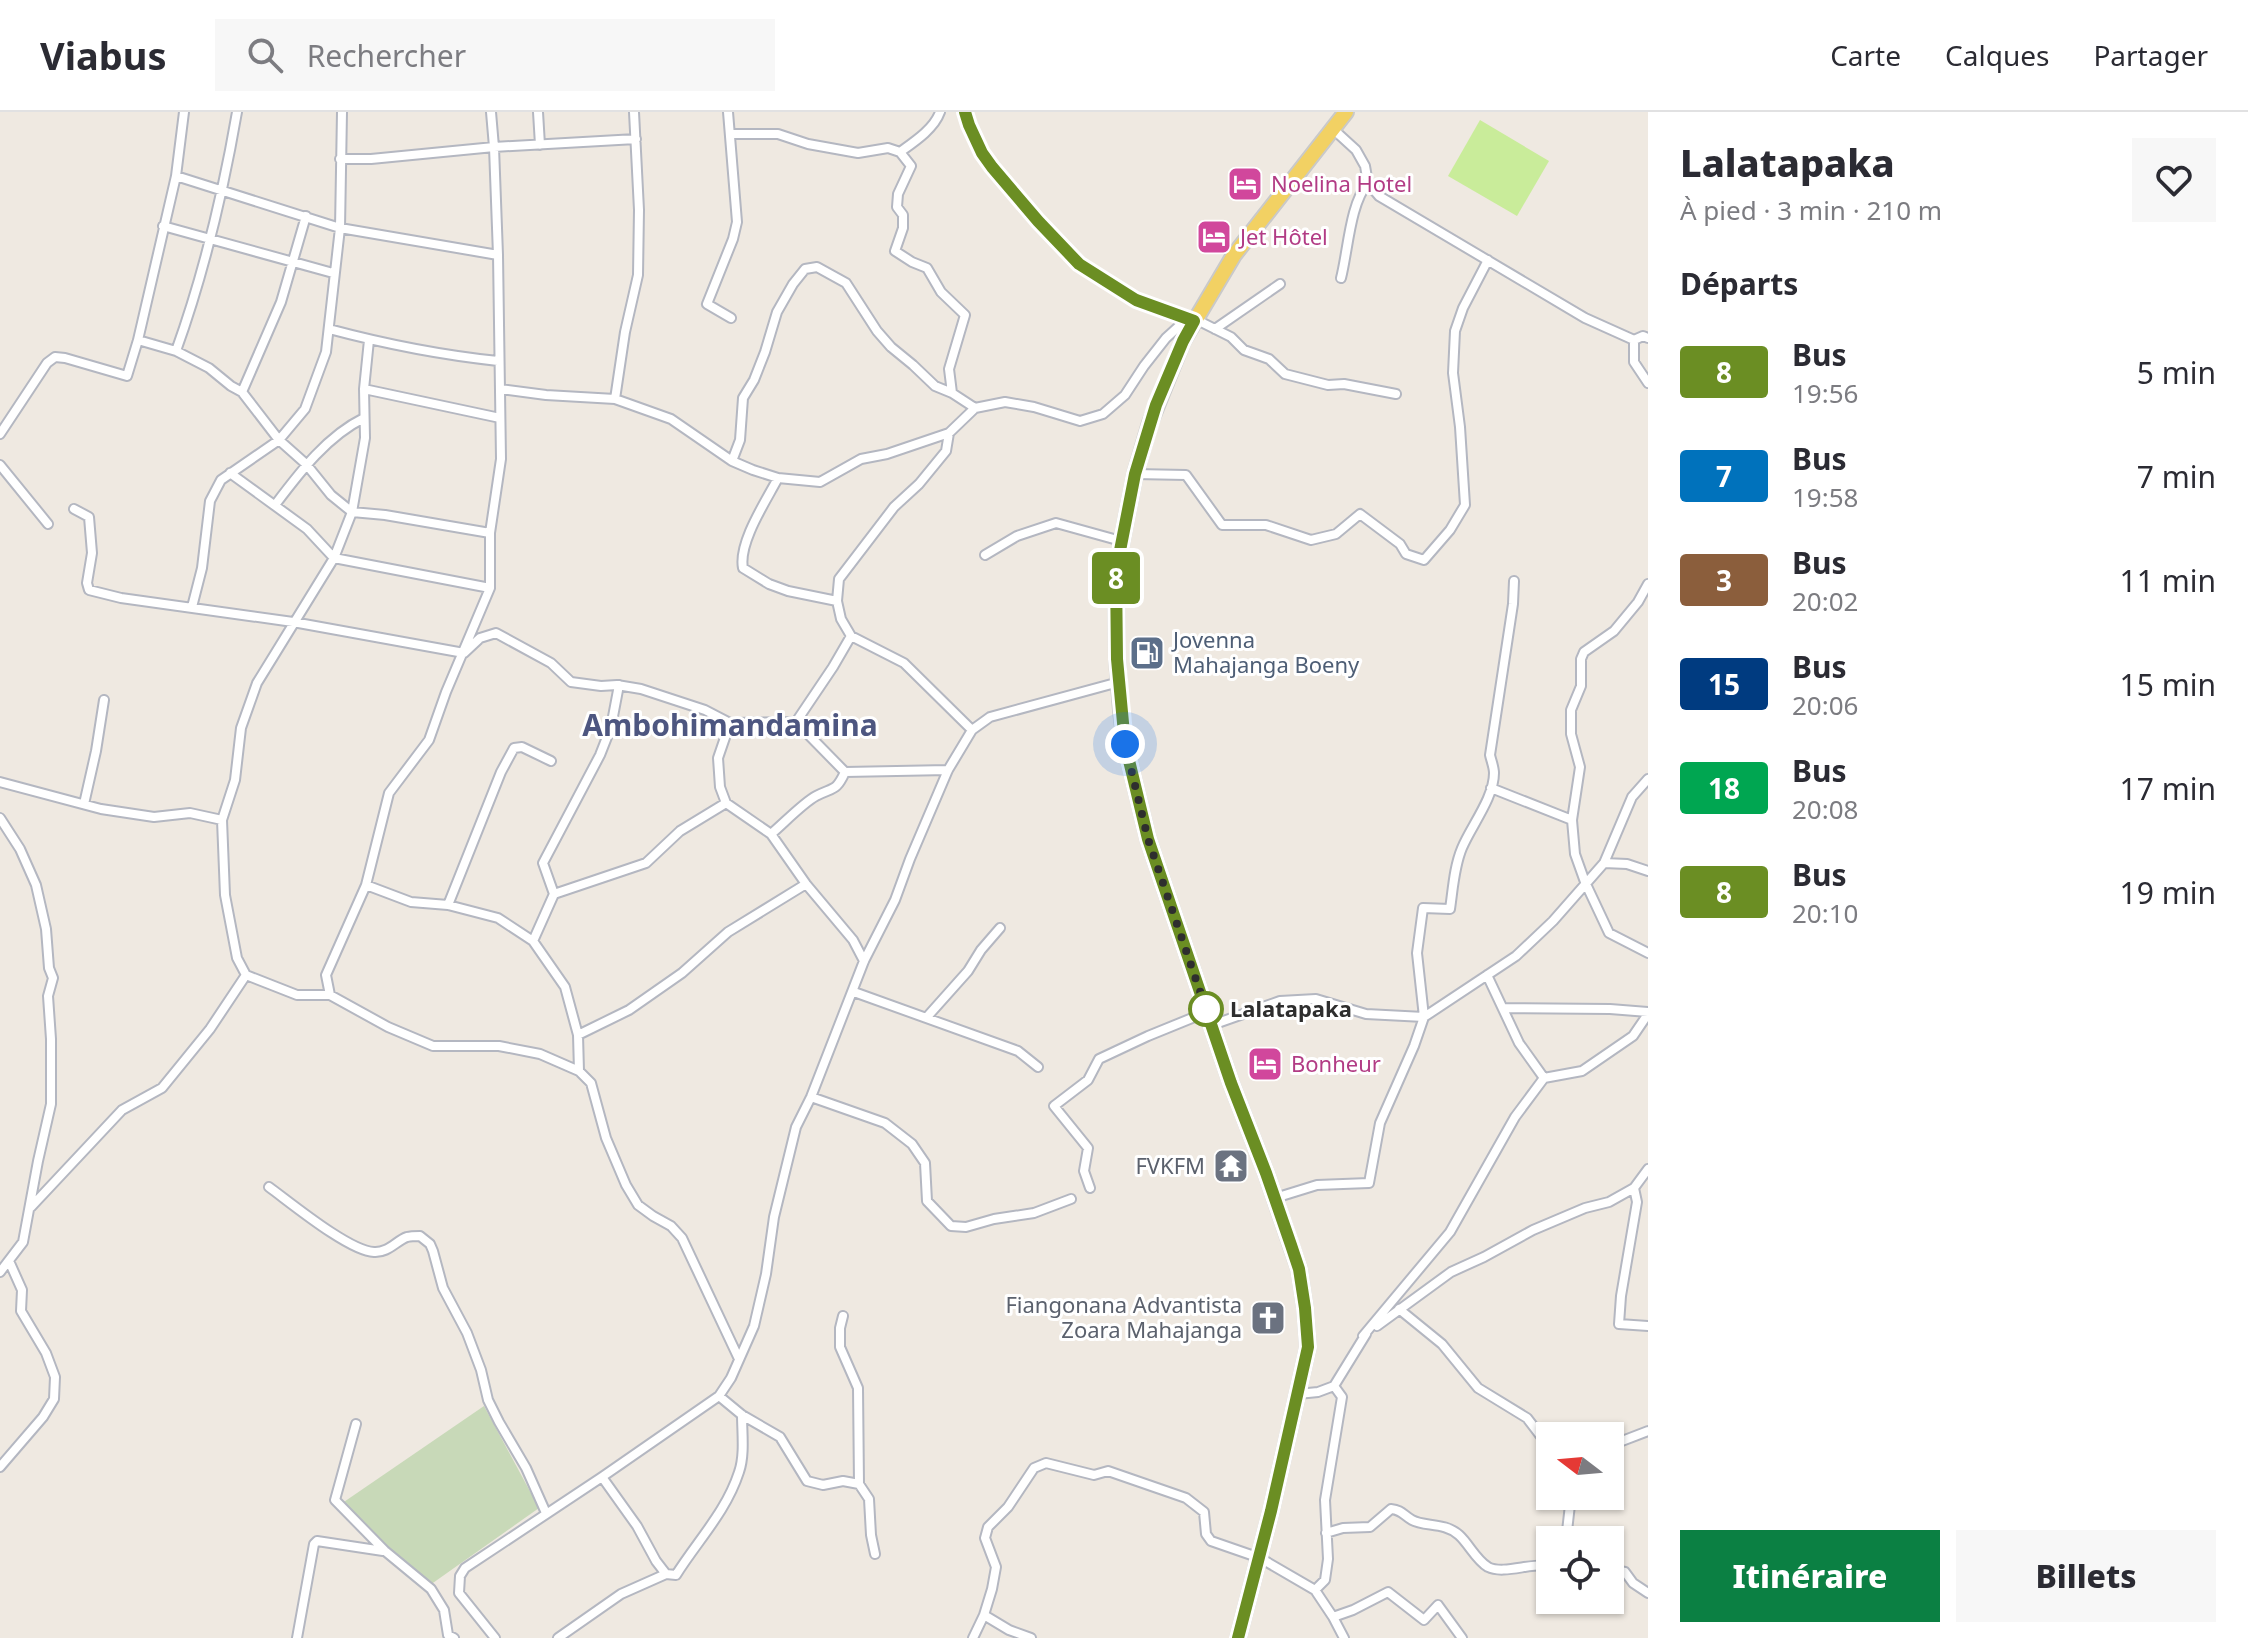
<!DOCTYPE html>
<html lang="fr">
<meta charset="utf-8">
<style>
body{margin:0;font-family:"Noto Sans",sans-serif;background:#f7f7f7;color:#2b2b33;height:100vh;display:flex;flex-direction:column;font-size:30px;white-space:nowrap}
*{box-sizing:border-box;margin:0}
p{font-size:26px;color:#7c7c81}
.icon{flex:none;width:44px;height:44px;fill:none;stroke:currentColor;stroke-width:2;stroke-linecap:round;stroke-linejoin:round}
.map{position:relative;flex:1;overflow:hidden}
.sheet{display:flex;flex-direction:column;background:#fff;width:600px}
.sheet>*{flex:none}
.badge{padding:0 16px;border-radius:6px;font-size:28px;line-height:52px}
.needle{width:52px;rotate:286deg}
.controls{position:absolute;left:1536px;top:1310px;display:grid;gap:16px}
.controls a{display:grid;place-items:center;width:88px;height:88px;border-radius:0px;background:#fff;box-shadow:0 2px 6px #0004;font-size:40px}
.you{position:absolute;width:40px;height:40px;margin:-20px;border:6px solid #fff;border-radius:50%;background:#1a73e8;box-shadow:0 0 0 12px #1a73e833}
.map>.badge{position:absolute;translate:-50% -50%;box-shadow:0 0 0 4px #fff}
h2{padding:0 32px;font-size:30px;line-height:72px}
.round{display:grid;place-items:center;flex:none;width:84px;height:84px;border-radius:0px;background:#f7f7f7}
.overview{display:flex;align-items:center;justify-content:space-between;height:136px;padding:0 32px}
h1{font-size:38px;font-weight:800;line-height:60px}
.action{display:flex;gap:16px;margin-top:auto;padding:16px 32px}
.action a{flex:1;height:92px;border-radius:0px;background:#0b8043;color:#fff;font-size:32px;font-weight:800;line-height:92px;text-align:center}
.action a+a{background:#f7f7f7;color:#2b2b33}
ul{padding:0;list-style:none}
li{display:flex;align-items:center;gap:24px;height:104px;padding:0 32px}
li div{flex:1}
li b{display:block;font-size:30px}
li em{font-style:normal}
li .badge{min-width:88px;font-weight:700;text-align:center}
header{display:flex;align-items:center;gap:48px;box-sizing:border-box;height:112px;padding:0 40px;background:#fff;border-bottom:2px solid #e1e1e2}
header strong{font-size:38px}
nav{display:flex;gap:44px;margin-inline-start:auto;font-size:28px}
.search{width:560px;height:72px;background:#f7f7f7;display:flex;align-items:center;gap:20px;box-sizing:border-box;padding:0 28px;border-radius:0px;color:#7c7c81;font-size:30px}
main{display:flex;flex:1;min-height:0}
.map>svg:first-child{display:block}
.cemetery{fill:#c8d9b8}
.pitch{fill:#c9ec9a}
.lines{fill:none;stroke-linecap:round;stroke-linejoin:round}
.street-casing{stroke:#b4b7c1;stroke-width:12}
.primary-casing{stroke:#c9c9c9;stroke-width:18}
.street{stroke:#fff;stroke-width:8}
.primary{stroke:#f2d163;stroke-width:14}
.line-casing{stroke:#fff;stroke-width:18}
.line{stroke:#6b8e23;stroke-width:12}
.walk{stroke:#2e2e2e;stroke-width:8;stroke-dasharray:0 14.4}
.stop-dot{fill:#fff;stroke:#6b8e23;stroke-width:4}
.labels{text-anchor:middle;stroke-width:6;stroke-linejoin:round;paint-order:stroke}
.hotel-label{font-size:22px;fill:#b23c85;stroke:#fff;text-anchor:start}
.service-label{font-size:22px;fill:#4e5e75;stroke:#fff;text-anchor:start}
.stop-label{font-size:22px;font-weight:bold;fill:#2e2e2e;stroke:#fff;text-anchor:start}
.worship-label{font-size:22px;fill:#5b616d;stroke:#fff;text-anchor:end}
.district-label{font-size:30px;font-weight:bold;fill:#4d5680;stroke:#fff}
</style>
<header>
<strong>Viabus</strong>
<div class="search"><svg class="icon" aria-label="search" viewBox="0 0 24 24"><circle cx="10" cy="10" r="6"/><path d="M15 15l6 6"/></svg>Rechercher</div>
<nav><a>Carte</a><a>Calques</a><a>Partager</a></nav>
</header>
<main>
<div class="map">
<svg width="1648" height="1526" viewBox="0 0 1648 1526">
<rect width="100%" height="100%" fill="#efe9e1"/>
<path class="cemetery" d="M484,1294l55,102 -109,77 -92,-79z"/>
<path class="pitch" d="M1480,8l69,41 -32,55 -69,-40z"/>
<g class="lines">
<defs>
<path id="street" d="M491,0l3,35 4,108 3,204 -11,74v55l-44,104 -17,48 -40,53 -23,92 -40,90 4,20 58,32 45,19h66l41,8 39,17
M538,0l2,33
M728,0l9,110 -4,17 -26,65 24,14
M965,0l4,13 13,28 21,28 35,40 41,43 57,36 54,19
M1333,17l23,21 9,16 3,17 11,13 206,122 49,22 9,-4 5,2
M730,22h48l30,10 50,9 30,-5 12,4c14,-10 34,-23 40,-40
M900,40l11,14 -13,28 -1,13 6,8v13l-8,23 17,11 15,6 14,24 24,23 -16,54 3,24 23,15
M340,47h31l123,-12 142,-8
M176,64l164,52 158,27
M163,114l170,47
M1341,166c7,-27 9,-75 27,-95
M1195,207l36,18 13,13 25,9 16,15 43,11 16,-1 52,10
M329,217c56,15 112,26 169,32
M1215,217l65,-45
M138,228l38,11 33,17 22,18 11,6 37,48 27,24 25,31 21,17 33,3 105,18
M1634,228v22l14,21
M176,239c28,-78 47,-158 61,-239
M364,277l136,29
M500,277l46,6 69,4 56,20 61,42 21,9 25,8 42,4 41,-23 26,-5 62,-21 26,-25 30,-6 29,5 46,14 23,-7 22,-19 19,-29 22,-28 22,-20
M242,280l39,-90 25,-86
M615,287l10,-67 13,-57 1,-65 -5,-98
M949,321l-3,18 -27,33 -25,23 -55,72 -2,22 4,18 10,17 53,27 68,67
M0,322l47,-71 8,-6 10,1 62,18 11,-36 38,-164 8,-64
M732,349l8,-21 3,-42 11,-18 11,-28 12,-40 16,-28 12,-15 12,-2 29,16 31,48 14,16 22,18 22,21 17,7
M0,353l48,59
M230,361l77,56 27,29 156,30
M1135,362l51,1 36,50h44l45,15 25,-6 24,-20 40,30 6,10 18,6 26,-30 15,-25 -5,-78 -7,-54 2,-42 8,-23 25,-48
M778,366c-12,23 -40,65 -35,90l26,16 19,7 49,10
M275,393c25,-33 52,-69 89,-87
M74,397l15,8 3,36 -5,30 2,7 32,8 172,24 171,31 16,-15 16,-5 55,30 20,19 30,4 16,-1 24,4 64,21 25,13 66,-1 49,50 103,-2
M985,443l32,-19 39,-13 65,18
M1648,472l-10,18 -24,29 -30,21 -3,7v27l-10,24v24l9,33 -8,53 3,34 10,28 24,51 39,20
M192,495l10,-39 8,-67 11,-21 58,-40 26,-31 21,-57 14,-124 2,-116
M796,610l37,-55 18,-31
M730,611l-12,35 2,29 6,16 45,31 35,50 47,56 11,21
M0,670l101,27 53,8 36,-4 32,7
M1491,676l81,32
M84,692l12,-53 8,-51
M0,706l20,31 16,36 10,44 3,39 4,10 -5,18 3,43v65l-13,57 -15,81 -23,30
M771,722c12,-10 32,-31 45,-38 17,-9 20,-4 29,-24
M1604,751l28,-66 16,-18
M366,773l45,17 37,3 50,13 35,23 32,46 13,48 1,36 12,12 15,55 20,47 12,20 15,11 18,10 11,12 57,121
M554,782l-11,-31 57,-108 11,-28 8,-42
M448,793l53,-133 13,-24 8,-1 29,14
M533,829l21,-47 92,-31 34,-32 46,-28
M1487,863l32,68 25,35
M854,880l164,59 20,16
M330,883h-33l-51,-20 -9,-17 -12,-63 -3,-75 13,-40 6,-52 16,-45 77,-125 18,-46 13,-74 -1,-49 5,-49
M1504,896l106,1 38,3
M927,905l41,-46 13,-21 19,-22
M1212,913l68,-24 36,-2 50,15 58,3 92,-61 37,-35 51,-58 23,1 21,7
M578,923l51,-25 53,-37 46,-41 78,-48
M811,985l74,26 27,21 13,19 2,38 24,25 15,1 28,-8 40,-6 37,-14
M269,1075c22,16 80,64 105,65 14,1 22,-11 33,-15 4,-1 9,-1 13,-1l10,8 3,7 10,37 24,45 14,37 7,30 11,22 27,46 20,45
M1090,1076l-6,-17 4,-23 -34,-42 34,-26 11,-21 49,-23 59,-24
M1634,1076l3,14 -16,94 -2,28 29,2
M1275,1086l42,-13 52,-2 11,-60 34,-77 10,-29 -7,-64 6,-45 27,1c3,-20 4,-42 12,-61 9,-22 32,-50 32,-75 0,-6 -3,-13 -4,-18l23,-151 1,-23
M31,1095l91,-97 40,-22 48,-59 36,-54
M1399,1197l43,35 36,44 49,30 23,30
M843,1204l-3,12v19l18,41 1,96
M1377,1214l74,-54 33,-15 49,-27 52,-22 24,-6 25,-14 14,-19
M1363,1224l87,-104 65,-115 29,-39 38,-7 51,-35 15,-22
M1298,1282l20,-2 16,-6 32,-52
M719,1284l23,19 38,22 27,44 16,4 20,-4 16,3 10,15 2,36 4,19
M356,1312l-21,76 50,51 46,38 13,21 4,25 6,3
M1610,1329h12l26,-10
M0,1355l43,-50 11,-18 1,-22 -9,-24 -25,-42 1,-21 -13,-29
M602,1365l35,49 19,35 10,13 10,1c22,-35 50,-63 63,-103 6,-17 3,-40 3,-57
M1326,1421l17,-5 27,-1 21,-18c11,1 12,6 21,11 12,7 33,2 47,15 10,9 17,25 29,32 16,8 44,-5 62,-1
M1566,1428l5,-44
M1610,1457l15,3 8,11 15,10
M1315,1478l10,-10 3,-21 -3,-59 17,-103 -8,-11
M984,1503l25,15 22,8
M1333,1505l20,-7 35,-18 36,28 14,-15 24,33
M297,1526l17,-94 3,-3 66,10
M495,1526l-36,-45 1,-17 5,-8 137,-91 117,-81 12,-18 23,-52 12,-52 8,-57 22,-90 15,-30 53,-136 31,-61 15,-41 38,-89 24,-40 18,-13 129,-35
M558,1526l63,-44 45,-20
M973,1526l11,-23 8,-26 4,-22 -11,-29 3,-11 20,-20 26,-39 12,-5 48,12 14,-4 78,27 18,14 2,22 5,7 49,17 55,32 18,27 11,21"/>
<path id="primary" d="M1238,1526l33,-127 37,-164 -3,-39 -6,-39 -33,-96 -35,-90 -83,-244 -23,-95 -4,-34 -4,-51 -1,-88 19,-97 15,-51 33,-82 51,-86 112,-143"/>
</defs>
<use href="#street" class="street-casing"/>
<use href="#primary" class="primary-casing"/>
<use href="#street" class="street"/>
<use href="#primary" class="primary"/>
</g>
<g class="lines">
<defs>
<path id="line" d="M965,0l4,13 13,28 10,14 46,54 41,43 57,36 58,21 -11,20 -27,64 -21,69 -19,97 1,88 8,85 23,95 83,244 35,90 25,72 8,24 6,39 3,39 -37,164 -33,127"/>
</defs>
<use href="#line" class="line-casing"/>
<use href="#line" class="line"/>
<path class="walk" d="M1125,632l23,95 58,170"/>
</g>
<defs>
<symbol id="hotel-square" viewBox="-11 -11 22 22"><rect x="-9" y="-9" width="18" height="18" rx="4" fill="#d1479c" stroke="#fff"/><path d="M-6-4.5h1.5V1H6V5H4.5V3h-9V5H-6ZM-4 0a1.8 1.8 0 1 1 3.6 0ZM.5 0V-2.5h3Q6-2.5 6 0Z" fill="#fff"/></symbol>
<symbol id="fuel-square" viewBox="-11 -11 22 22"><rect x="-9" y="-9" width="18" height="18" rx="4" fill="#5c6f8a" stroke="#fff"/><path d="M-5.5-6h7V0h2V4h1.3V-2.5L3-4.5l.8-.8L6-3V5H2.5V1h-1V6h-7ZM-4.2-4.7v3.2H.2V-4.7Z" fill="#fff"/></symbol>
<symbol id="temple-square" viewBox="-11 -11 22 22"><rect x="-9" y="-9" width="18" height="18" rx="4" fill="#6b7280" stroke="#fff"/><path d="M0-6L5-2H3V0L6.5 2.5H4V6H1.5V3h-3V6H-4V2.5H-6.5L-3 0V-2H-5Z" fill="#fff"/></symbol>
<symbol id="church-square" viewBox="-11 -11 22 22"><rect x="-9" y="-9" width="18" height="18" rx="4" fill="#6b7280" stroke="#fff"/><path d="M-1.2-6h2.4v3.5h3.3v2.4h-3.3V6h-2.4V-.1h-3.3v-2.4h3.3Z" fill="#fff"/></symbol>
</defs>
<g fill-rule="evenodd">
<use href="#hotel-square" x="1225" y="52" width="40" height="40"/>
<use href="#hotel-square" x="1194" y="105" width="40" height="40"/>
<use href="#fuel-square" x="1127" y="521" width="40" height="40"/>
<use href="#hotel-square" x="1245" y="932" width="40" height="40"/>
<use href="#temple-square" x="1211" y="1034" width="40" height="40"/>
<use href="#church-square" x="1248" y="1186" width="40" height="40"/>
</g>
<circle class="stop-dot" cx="1206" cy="897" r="16"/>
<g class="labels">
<g class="hotel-label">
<text x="1271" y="80">Noelina Hotel</text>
<text x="1240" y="133">Jet Hôtel</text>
<text x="1291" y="960">Bonheur</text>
</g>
<g class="service-label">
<text x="1173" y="536">Jovenna<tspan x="1173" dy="25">Mahajanga Boeny</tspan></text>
</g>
<g class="stop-label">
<text x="1230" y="905">Lalatapaka</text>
</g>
<g class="worship-label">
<text x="1205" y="1062">FVKFM</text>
<text x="1242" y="1201">Fiangonana Advantista<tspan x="1242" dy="25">Zoara Mahajanga</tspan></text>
</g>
<g class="district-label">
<text x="730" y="624">Ambohimandamina</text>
</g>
</g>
</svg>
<div class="controls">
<a><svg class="needle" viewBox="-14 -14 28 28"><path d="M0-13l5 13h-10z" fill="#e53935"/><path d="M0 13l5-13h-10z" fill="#7c7c81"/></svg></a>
<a><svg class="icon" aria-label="locate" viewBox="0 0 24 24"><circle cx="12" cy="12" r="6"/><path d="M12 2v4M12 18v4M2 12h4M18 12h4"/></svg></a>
</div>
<div class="you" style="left:1125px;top:632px"></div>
<b class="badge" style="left:1116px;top:466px;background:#6b8e23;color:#fff">8</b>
</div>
<section class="sheet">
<div class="overview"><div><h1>Lalatapaka</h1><p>À pied · 3 min · 210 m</p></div><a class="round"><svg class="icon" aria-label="heart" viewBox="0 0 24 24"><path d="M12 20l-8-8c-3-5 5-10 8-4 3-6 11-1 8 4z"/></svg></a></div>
<h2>Départs</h2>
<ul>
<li><span class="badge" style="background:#6b8e23;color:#fff">8</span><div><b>Bus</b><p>19:56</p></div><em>5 min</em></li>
<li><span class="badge" style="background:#0072bc;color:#fff">7</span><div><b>Bus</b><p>19:58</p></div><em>7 min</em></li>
<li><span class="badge" style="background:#8b5e3c;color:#fff">3</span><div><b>Bus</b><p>20:02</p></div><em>11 min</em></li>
<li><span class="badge" style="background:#003b80;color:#fff">15</span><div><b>Bus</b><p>20:06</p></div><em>15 min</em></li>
<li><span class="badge" style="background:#00a651;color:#fff">18</span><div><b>Bus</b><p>20:08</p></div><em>17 min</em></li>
<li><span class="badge" style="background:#6b8e23;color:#fff">8</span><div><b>Bus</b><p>20:10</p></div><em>19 min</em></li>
</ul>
<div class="action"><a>Itinéraire</a><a>Billets</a></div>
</section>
</main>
